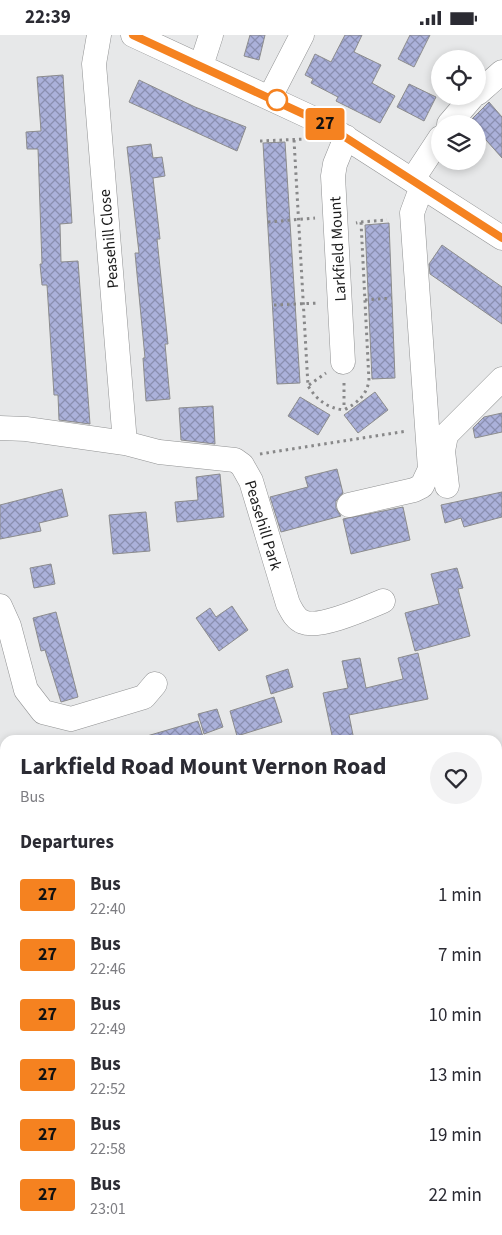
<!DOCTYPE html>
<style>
body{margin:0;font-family:"Source Sans 3",sans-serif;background:#f2f2f3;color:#2b2b33;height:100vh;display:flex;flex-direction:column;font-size:19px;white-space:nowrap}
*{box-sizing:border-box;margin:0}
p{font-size:16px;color:#7c7c81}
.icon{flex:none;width:28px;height:28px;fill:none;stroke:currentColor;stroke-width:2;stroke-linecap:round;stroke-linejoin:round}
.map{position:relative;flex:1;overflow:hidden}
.details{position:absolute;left:0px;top:700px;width:502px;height:500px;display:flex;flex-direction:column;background:#fff;border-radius:15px 15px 0 0;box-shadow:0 2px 8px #0003}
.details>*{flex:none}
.badge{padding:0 10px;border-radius:4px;font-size:18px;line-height:32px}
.fabs{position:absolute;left:431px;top:15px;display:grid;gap:10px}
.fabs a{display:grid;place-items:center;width:55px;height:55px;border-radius:50%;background:#fff;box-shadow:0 2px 8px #0003;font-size:25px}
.map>.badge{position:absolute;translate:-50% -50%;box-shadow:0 0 0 2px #fff}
h2{padding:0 20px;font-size:19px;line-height:45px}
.round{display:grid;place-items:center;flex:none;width:52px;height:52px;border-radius:26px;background:#f2f2f3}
.headline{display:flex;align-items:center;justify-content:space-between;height:85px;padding:0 20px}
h1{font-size:24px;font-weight:700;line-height:38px}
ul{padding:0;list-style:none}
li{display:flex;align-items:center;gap:15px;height:60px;padding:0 20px}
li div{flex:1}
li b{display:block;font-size:19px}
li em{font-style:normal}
li .badge{min-width:55px;font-weight:700;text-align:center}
.status{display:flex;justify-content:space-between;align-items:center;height:35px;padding:0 25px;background:#fff;direction:ltr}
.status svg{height:14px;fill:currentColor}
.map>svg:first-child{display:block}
.garden{fill:url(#garden-furrows)}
.building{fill:url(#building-cross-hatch);stroke:#8c8c8d}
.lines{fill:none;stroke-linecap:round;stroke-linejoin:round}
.minor-casing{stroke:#919293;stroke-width:25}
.major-casing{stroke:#c4c4c4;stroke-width:29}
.path{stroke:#888889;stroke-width:3;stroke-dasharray:2.5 4;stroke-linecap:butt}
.minor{stroke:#fff;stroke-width:24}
.major{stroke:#eca4b5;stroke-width:28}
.line-casing{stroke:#fff;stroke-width:11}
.line{stroke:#f58220;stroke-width:8}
.stop-dot{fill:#fff;stroke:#f58220;stroke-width:2.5}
.labels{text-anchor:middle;stroke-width:4;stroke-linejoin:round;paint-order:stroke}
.street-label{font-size:16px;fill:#1b1b1b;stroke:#fff}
</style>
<div class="status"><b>22:39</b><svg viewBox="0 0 49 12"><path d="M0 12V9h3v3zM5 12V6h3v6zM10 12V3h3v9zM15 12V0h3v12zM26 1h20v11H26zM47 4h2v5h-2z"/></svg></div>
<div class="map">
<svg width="502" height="1200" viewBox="0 0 502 1200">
<defs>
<pattern id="garden-furrows" width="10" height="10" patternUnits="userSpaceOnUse" patternTransform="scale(1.25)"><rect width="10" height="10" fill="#c0d1ac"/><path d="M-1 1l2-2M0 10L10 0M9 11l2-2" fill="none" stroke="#a4b393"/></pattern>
<pattern id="building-cross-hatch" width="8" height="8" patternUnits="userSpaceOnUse" patternTransform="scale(1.25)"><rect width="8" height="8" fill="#abb1da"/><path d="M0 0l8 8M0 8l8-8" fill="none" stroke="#8a8fb0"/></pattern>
</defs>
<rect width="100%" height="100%" fill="#e7e8e9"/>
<path class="garden" d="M0,715l5,25v87l-5,-1z"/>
<path class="building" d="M250,0h15l-6,25 -15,-4z
M345,0h17l-8,17 27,13 -9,18 23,13 -15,27 -44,-22 2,-4 -27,-14 2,-4 -8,-4 10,-21 16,8z
M410,0h20l-16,32 -16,-8z
M63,40l9,148 -12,1 1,38 17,-1 12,163 -31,-4 -1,-25h-4l-7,-110h-5l-2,-21h2l-4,-115h-11l-1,-17 15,-1 -4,-54z
M139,45l56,27 51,20 -9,24 -108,-49z
M409,49l27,13 -12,24 -27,-14z
M489,67l13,15v41l-24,-27v-7l-9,-2z
M285,107l15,241 -23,1 -14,-241z
M151,109l2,14 9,-1 3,19 -12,2 7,61h-3l11,105h-3l5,55 -24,2 -3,-43h2l-10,-105h4l-12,-106z
M389,188l6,155 -23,1 -7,-154z
M442,210l60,42v37l-72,-50 -1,-10z
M375,357l13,18 -30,23 -14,-18z
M300,362l30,18 -12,20 -30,-19z
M213,371l2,38 -34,-4 -2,-32z
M502,378v19l-27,6 -2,-10 11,-11z
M337,434l6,24 -7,8v7l5,8 -60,16 -11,-35 38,-10 -3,-10z
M220,439l4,43 -47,5 -2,-20 23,-2 -2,-23z
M62,454l6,27 -29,7 2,8 -41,8v-34z
M502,457v25l-38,10 -3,-9 -16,5 -4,-18z
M403,472l7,33 -59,14 -8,-35z
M146,477l4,39 -37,3 -4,-39z
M51,529l4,20 -21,4 -4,-20z
M457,533l6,20 -5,1 12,47 -55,15 -10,-38 34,-9 -8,-30z
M232,571l16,24 -29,21 -23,-33 14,-10 6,9z
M56,577l22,85 -17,5 -16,-52 -4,1 -8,-33z
M418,618l10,46 -79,16 5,25h-21l-10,-47 25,-5 -6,-27 18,-3 6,30 37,-9 -5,-21z
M288,634l5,18 -22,7 -5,-18z
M274,662l8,25 -45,14 -7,-25z
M217,674l6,18 -19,7 -6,-20z
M198,686l6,19h-56l-1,-4z"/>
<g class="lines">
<defs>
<path id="minor" d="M99,0l-5,29 31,379
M133,0l190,88 179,115
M201,31l10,-31
M478,58l24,-21
M270,62l32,-62
M449,89l24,-28
M413,144l27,-41
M343,327l-10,-186 2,-12 11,-27
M0,393l26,1 99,14 34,9 76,8 7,5 9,16 37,123c4,7 7,15 15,18 17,7 63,-14 80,-21
M447,451l-4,-35 3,-16 56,-56
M349,470l65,-15 8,-4 8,-17 -18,-256 10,-27
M0,571l9,20 17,64 17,22 28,7 73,-22 11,-13
M498,870l4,-4"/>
<path id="major" d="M498,1113l4,-2
M112,1200l35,-5"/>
</defs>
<use href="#minor" class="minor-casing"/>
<use href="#major" class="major-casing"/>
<path class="path" d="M294,105l14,246c9,14 19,22 36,24 13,-7 22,-14 25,-29l-8,-159 -5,1
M260,106l46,-2
M268,187l47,-4
M361,187l26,-2
M365,265l27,-2
M274,270l45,-2
M344,348v26
M309,350l17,-12
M260,419l147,-23
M0,1105l5,-1"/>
<use href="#minor" class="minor"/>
<use href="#major" class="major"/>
</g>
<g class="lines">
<defs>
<path id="line" d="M133,0l190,88 179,115"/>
</defs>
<use href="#line" class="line-casing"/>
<use href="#line" class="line"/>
</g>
<circle class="stop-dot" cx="277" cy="65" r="10"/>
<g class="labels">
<g class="street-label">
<text transform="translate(108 204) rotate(-95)" y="6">Peasehill Close</text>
<text transform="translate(337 214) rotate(-93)" y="6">Larkfield Mount</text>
<text transform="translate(264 490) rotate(73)" y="6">Peasehill Park</text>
</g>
</g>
</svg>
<div class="fabs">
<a><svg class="icon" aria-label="locate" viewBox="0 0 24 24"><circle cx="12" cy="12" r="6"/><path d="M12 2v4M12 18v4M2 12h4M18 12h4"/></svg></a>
<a><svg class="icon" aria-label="layers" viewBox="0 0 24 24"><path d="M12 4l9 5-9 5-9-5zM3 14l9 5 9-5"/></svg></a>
</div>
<b class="badge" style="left:325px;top:89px;background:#f58220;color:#111">27</b>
<section class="details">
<div class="headline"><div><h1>Larkfield Road Mount Vernon Road</h1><p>Bus</p></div><a class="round"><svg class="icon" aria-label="heart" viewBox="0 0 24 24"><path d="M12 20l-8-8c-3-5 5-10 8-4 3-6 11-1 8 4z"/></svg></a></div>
<h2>Departures</h2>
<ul>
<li><span class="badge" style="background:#f58220;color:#111">27</span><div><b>Bus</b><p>22:40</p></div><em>1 min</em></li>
<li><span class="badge" style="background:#f58220;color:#111">27</span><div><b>Bus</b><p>22:46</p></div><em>7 min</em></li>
<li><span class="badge" style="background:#f58220;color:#111">27</span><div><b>Bus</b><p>22:49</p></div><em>10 min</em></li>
<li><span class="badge" style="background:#f58220;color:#111">27</span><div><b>Bus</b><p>22:52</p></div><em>13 min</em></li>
<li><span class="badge" style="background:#f58220;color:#111">27</span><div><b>Bus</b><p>22:58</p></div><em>19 min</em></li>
<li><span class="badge" style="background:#f58220;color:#111">27</span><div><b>Bus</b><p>23:01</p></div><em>22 min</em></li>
</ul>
</section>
</div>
